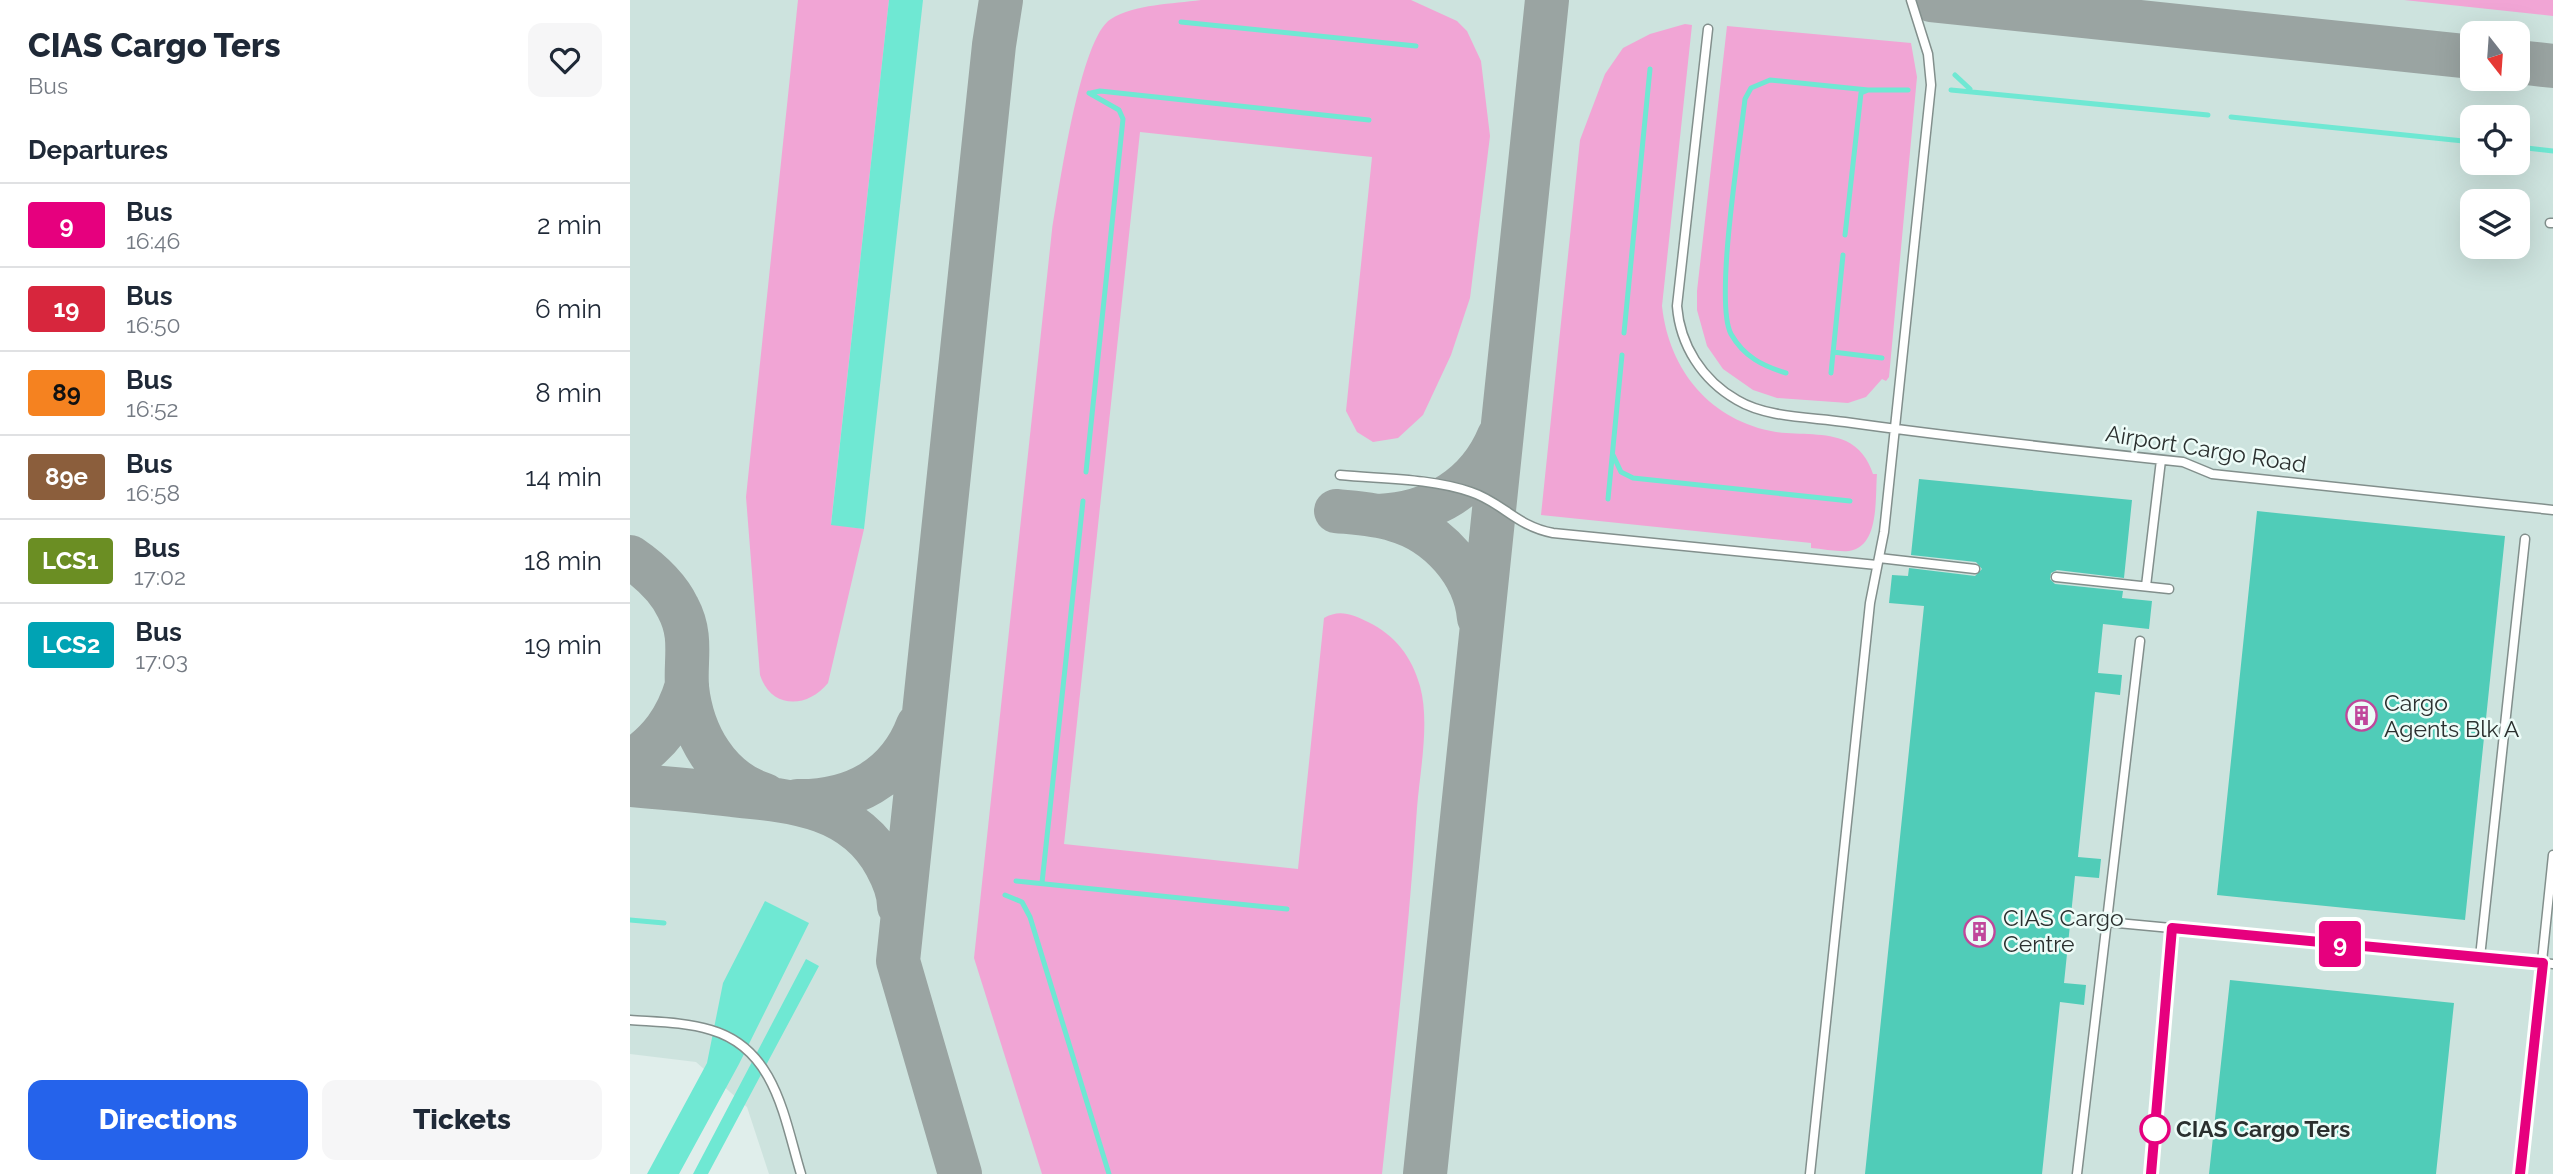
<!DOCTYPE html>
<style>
body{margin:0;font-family:Raleway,sans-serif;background:#f6f6f7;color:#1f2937;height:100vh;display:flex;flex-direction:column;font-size:26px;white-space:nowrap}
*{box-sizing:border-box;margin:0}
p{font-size:23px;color:#747a83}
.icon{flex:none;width:38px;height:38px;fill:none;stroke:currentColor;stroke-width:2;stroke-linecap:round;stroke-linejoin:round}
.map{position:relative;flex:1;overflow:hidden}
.sheet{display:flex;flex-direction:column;background:#fff;width:630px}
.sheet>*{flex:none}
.badge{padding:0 14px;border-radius:5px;font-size:24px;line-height:46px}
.needle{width:46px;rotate:163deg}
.tools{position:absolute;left:1830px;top:21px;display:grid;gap:14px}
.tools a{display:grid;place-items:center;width:70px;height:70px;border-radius:14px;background:#fff;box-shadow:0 7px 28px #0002;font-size:35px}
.map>.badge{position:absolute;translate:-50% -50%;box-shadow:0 0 0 4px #fff}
h2{padding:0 28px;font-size:26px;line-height:63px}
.round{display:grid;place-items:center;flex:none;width:74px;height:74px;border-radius:14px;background:#f6f6f7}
.summary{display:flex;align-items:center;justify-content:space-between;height:119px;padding:0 28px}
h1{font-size:33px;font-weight:800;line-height:52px}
.primary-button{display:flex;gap:14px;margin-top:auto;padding:14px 28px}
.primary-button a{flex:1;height:80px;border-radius:14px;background:#2563eb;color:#fff;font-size:28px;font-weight:800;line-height:80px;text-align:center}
.primary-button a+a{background:#f6f6f7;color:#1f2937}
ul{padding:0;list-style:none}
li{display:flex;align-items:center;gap:21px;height:84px;padding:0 28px;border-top:2px solid #e0e1e3}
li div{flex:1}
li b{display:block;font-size:26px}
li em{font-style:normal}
li .badge{min-width:77px;font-weight:700;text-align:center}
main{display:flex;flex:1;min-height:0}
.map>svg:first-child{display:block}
.built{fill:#cde3de;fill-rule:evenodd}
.green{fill:#f1a5d5}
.water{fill:#6fe8d3}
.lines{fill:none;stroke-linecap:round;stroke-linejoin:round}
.stream{stroke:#6fe8d3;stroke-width:5}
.taxiway{stroke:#9aa4a2;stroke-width:44}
.building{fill:#50ccb8}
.lane-casing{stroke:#828f8c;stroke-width:11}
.lane{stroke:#fff;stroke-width:8}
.line-casing{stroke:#fff;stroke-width:16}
.line{stroke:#e6007e;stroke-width:10}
.stop-dot{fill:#fff;stroke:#e6007e;stroke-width:3.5}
.labels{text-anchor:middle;stroke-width:5;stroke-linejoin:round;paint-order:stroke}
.street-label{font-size:23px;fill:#2b302f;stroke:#edfcf8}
.poi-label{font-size:23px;fill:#2b302f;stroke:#edfcf8;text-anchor:start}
.stop-label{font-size:23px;font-weight:bold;fill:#2b302f;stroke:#edfcf8;text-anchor:start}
</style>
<main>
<section class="sheet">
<div class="summary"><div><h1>CIAS Cargo Ters</h1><p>Bus</p></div><a class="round"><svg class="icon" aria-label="heart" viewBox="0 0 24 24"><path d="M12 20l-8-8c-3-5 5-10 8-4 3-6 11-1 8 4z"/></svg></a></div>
<h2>Departures</h2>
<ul>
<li><span class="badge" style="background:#e6007e;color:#fff">9</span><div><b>Bus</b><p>16:46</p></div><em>2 min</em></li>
<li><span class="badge" style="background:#d7263d;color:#fff">19</span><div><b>Bus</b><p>16:50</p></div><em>6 min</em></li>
<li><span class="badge" style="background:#f58220;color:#111">89</span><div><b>Bus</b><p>16:52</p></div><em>8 min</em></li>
<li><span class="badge" style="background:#8b5e3c;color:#fff">89e</span><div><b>Bus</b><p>16:58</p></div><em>14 min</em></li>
<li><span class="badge" style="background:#6b8e23;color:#fff">LCS1</span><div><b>Bus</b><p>17:02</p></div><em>18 min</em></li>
<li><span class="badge" style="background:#00a3b4;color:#fff">LCS2</span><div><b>Bus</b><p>17:03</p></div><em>19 min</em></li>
</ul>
<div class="primary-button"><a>Directions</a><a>Tickets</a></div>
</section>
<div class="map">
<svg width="1923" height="1174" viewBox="0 0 1923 1174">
<rect width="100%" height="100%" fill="#e0eeeb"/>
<path class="built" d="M0,0h1923v1174h-1784l-22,-67 -51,-45 -66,-8zM1843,33h45v46h-45zM1843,117h45v46h-45zM1843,201h45v46h-45z"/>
<path class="green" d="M168,0h91l-58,524 33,5 -36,154c-21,26 -57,26 -68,-8l-14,-178z
M571,0h210l46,21 10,10 14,30 9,75 -20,162 -19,57 -28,60 -25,23 -25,4 -16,-10 -11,-21 26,-254 -232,-25 -76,712 234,25 26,-251c15,-9 28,-4 44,4 27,13 44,35 52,64 10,37 0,84 -3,122 -8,122 -22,244 -35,366h-340l-68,-216 78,-728c7,-40 28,-193 59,-211 24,-15 62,-15 90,-19z
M1774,0h149v16z
M1055,24l7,1 -30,281c7,65 49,115 114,126 22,3 50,0 70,9 14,7 22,18 27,33h4c-2,22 3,73 -28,77 -11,1 -26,-2 -38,-3v-5l-270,-28 39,-375 25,-66 18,-26 27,-14z
M1097,26l184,17 6,34 -28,300 -3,4 -4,-2 -16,18 -18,6 -71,-5 -24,-8 -30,-21 -16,-23 -10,-36v-19z"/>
<path class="water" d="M259,0h34l-59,529 -33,-4z
M135,901l44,22 -70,141 -60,110h-32l60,-111 16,-80z
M176,959l13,7 -111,208h-15z"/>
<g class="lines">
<path class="stream" d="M551,22l235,24
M1325,75l15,14
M1321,90l257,25
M461,93l9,-2 269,29
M1601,117l242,25
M1888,147l35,4
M1215,235l16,-142 7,-3h40
M994,333l26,-264
M1203,352l49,6
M1156,373c-23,-7 -42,-16 -55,-39 -17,-32 9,-190 14,-235l6,-11 19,-8 98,10
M1201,373l12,-118
M983,455l8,17 12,6 217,23
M456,472l37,-353 -4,-9 -30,-17
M978,499l14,-144
M386,881l271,28
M412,883l41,-382
M375,895l17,7 8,15 79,257
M0,920l34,3"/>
<path class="taxiway" d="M1301,0l542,57
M1888,62l35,4
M706,511c20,2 40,3 59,9 43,12 80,53 84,98
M748,516c54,-2 100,-29 121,-80
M0,557c19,13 38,30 48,51 15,28 7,51 9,79 5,47 31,94 78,108
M0,762c30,-20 47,-43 57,-77
M0,785c34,3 68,6 102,10 61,6 122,11 154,70 7,13 13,26 13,41
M167,801c55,1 101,-23 121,-76
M330,1174l-62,-213 96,-916 7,-45
M795,1174l122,-1174"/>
</g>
<path class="building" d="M1289,479l213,21 -8,78 -67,-8 -6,3 -1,6 5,5 68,7 -1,7 30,3 -3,28 -46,-5 -5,49 24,2 -2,20 -25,-3 -17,165 23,2 -2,19 -24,-2 -11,107 22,2 -2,20 -24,-3 -18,172h-177l59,-568 -35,-3 3,-28 16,1 1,-8 66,8 7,-7 -6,-7 -65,-7z
M1627,511l248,25 -40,384 -248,-25z
M1600,980l224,23 -18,171h-227z"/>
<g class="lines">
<defs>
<path id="lane" d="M1078,29l-31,277c3,39 25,74 60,94 30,18 74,17 108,22 112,16 225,28 338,40l29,12 341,36
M1920,223h3
M710,475c42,4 90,3 131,17 31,10 45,34 82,41l324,32
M1249,558l96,11
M1426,577l113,12
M1516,586l15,-126
M1477,922l446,42
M1850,957l45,-418
M0,1020c27,2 55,2 81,10 65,19 73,88 90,144
M1180,1174l60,-571 14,-71 47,-447 -3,-31 -17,-54
M1447,1174l63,-533
M1521,1174l21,-246
M1890,1174l33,-319"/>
</defs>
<use href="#lane" class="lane-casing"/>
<use href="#lane" class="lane"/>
</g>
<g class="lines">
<defs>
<path id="line" d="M1521,1174l21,-246 371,35 -23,211"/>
</defs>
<use href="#line" class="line-casing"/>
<use href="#line" class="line"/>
</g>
<defs>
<symbol id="building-ring" viewBox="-11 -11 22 22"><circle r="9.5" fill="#edfcf8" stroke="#c0479b" stroke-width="1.5"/><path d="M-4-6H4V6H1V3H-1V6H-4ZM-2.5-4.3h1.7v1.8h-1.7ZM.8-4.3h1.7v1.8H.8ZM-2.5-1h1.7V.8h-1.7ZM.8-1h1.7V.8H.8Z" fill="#c0479b"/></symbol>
</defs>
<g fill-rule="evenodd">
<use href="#building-ring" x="1714" y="698" width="35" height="35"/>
<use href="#building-ring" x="1332" y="914" width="35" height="35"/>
</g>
<circle class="stop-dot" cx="1525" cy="1129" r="14"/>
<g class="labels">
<g class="street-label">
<text transform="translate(1576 449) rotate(9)" y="8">Airport Cargo Road</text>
</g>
<g class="poi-label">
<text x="1754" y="711">Cargo<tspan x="1754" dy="26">Agents Blk A</tspan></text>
<text x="1373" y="926">CIAS Cargo<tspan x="1373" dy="26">Centre</tspan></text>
</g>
<g class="stop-label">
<text x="1546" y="1137">CIAS Cargo Ters</text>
</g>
</g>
</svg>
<div class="tools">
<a><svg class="needle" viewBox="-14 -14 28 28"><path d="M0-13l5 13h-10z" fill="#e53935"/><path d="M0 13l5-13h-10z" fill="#747a83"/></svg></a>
<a><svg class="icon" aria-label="locate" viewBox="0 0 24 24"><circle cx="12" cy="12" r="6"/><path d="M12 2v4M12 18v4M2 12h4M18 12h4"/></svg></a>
<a><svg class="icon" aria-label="layers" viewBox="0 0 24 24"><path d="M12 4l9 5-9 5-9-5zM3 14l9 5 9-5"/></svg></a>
</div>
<b class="badge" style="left:1710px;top:944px;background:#e6007e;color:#fff">9</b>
</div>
</main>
